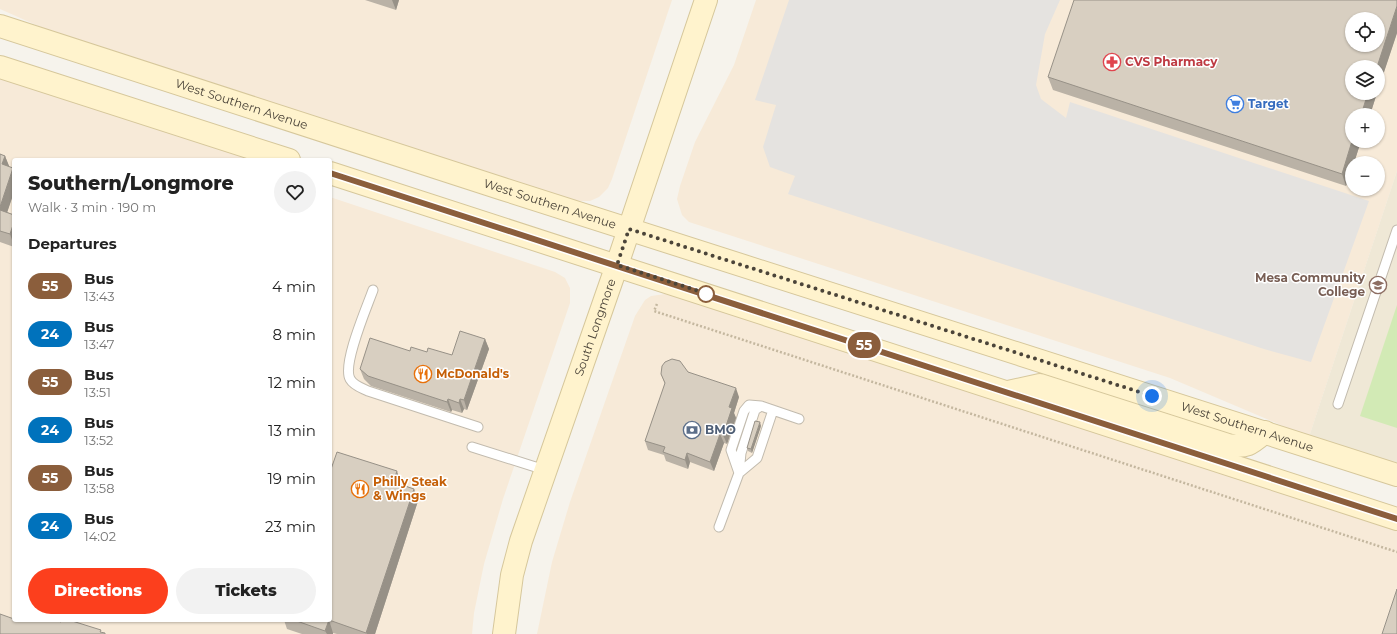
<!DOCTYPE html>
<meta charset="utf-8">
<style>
body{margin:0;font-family:Montserrat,sans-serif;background:#f2f2f2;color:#222;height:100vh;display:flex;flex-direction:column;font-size:15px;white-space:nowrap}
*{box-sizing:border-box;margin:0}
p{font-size:13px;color:#767676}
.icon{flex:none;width:22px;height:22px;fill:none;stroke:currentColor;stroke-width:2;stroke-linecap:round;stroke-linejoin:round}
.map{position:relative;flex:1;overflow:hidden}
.drawer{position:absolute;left:12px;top:158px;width:320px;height:464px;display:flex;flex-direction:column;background:#fff;border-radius:4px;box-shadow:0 1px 3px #0004}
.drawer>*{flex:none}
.badge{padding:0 8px;border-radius:13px;font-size:14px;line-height:26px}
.controls{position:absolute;left:1345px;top:12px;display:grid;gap:8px}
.controls a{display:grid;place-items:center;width:40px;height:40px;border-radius:50%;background:#fff;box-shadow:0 1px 3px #0004;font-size:20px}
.you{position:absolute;width:20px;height:20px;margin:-10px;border:3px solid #fff;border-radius:50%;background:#1a73e8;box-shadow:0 0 0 6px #1a73e833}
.map>.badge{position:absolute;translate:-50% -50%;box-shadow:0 0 0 2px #fff}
h2{padding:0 16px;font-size:15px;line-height:36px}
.round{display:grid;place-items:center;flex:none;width:42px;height:42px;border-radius:21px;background:#f2f2f2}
.overview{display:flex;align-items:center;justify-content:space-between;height:68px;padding:0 16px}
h1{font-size:19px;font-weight:800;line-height:30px}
.action{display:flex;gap:8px;margin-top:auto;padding:8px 16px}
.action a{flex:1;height:46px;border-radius:24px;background:#fc3f1d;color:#fff;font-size:16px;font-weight:800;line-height:46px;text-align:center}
.action a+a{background:#f2f2f2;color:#222}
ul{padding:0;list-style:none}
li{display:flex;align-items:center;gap:12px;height:48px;padding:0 16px}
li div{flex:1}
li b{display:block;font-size:15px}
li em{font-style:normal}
li .badge{min-width:44px;font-weight:700;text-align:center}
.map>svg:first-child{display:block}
.commercial{fill:#f7ead8;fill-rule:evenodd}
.education{fill:#efe8d6}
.green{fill:#d2eab5}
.parking{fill:#e5e3e0}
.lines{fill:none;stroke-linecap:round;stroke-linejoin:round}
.lane-casing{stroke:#c2bbae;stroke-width:11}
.secondary-casing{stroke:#d6c79b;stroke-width:24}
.path{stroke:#c4b79f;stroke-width:2.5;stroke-dasharray:2 2;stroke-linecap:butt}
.lane{stroke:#fff;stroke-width:9}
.secondary{stroke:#fff3cd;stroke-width:22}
.wall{fill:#bab2a6}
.shaded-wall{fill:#979187}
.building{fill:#d8cfc1;stroke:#979187;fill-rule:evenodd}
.line-casing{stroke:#fff;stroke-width:9}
.line{stroke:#8b5e3c;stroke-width:6}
.walk{stroke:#4b4439;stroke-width:4;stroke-dasharray:0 7.2}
.stop-dot{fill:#fff;stroke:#8b5e3c;stroke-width:2}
.labels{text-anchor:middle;stroke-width:3;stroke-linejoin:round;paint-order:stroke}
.health-label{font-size:12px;font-weight:bold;fill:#be3a42;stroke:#fff;text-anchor:start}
.shop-label{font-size:12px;font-weight:bold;fill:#366cbe;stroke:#fff;text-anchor:start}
.street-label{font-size:12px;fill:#4b4439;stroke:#fff}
.education-label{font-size:12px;font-weight:bold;fill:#785e54;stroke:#fff;text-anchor:end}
.food-label{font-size:12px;font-weight:bold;fill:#c56008;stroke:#fff;text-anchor:start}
.service-label{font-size:12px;font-weight:bold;fill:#4e5e75;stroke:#fff;text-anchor:start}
</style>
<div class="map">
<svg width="1397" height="634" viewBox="0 0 1397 634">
<rect width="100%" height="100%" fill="#f6f3ec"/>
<path class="commercial" d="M0,0h672l-60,179 -4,9 -9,9 -9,4h-15l-514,-165 -61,-27z
M756,0h641v171l-88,266 -139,-59 -481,-156 -7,-7 -5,-16 3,-13 15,-44 39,-77zM1352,19h26v26h-26zM1352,67h26v26h-26zM1352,115h26v26h-26zM1352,163h26v26h-26z
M0,78l230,73 19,9h-235v460h316v-423l225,75 10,6 5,10v15l-67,196 -19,65 -10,49 -2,21h-472z
M665,294l17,3 715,234v73l-10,30h-850l15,-72 18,-60 65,-186 10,-16 6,-4z"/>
<path class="education" d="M1397,171v294l-88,-28z"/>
<path class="green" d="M1397,305v123l-37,-12z"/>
<path class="parking" d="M789,0h271l-15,34 -9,51 5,14 25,19 4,-16 299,99 -58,161 -47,-13 -476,-155 7,-18 -25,-9 -7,-20 13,-42 -21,-5z"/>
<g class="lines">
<defs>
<path id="lane" d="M373,290c-6,17 -31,74 -23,89 4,7 12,9 18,12l110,36
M1338,404l59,-174
M761,406l-12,-1 -5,6 -13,39 8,23 18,-15 16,-48
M472,447l73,23
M719,527l20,-54 2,-20 14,-43 6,-4 38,13"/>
<g id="secondary">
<path id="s1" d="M0,26l503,163 894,286"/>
<path d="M0,67l289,93"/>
<path d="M330,173l1067,346"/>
<path d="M1008,392l32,-7 188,60c19,3 23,-1 37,-13"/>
<path id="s2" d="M504,634l8,-59 9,-34 96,-276 89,-265"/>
</g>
</defs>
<use href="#lane" class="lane-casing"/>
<use href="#secondary" class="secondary-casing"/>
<path class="path" d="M657,304l-3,7 743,241"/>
<use href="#lane" class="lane"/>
<use href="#secondary" class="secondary"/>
</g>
<path class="wall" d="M365,0h34l-3,10z
M1397,0v33l-19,57 -26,3h25l-7,22h-18v26h9l-7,22h-2v6l-6,17 -293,-96 -5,-13z
M0,154l5,2 4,11 4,1 1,2v22l-7,20 7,3v32l-14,-5z
M485,339l4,10 -22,61 -3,-1 -2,4 -10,-3 -1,2 -80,-26 -7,-7 -4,-10 67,-17 25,3z
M688,372l51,25 -5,16 2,5 -9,26 -3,-1 -10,28 -24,-9 -2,7 -22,-8 -2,-6 -16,-5 -3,-9 20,-57 -4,-10z
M761,426l-9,27 -4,-2 -1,-3z
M401,484l13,5 4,12 -43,133h-38l-4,-1v1h-31l-15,-5 -3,-9h46z"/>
<path class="shaded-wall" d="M392,0h7l-3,10z
M1397,6v27l-19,57v-23h-1z
M1368,93h9l-7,22h-9z
M1352,141h9l-7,22h-2v6l-6,17 -4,-12z
M5,156l5,12 -8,-4z
M13,168l1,2v22l-10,30 -4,-10v-5z
M14,222v24l-4,-12z
M485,339l4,10 -22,61 -3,-10z
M736,388l3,9 -5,16 2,5 -9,26 -4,-9 6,-28z
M448,399l4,11 -1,2 -4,-10z
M460,399l4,10 -2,4 -3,-10z
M760,422l1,4 -9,27 -1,-4z
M720,434l4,9 -10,28 -4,-9z
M687,453l3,9 -2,7 -3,-9z
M397,471l4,13 -3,10 -5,-12z
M414,489l4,12 -43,133h-8l-1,-1z
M329,620l4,13v1h-6l-2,-3z"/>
<path class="building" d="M1074,0h323v6l-20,61h-25v26h16l-7,22h-9v26l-10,33 -294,-97zM1352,19h26v26h-26z
M0,154l5,2 -3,8 11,4 -13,39z
M0,210l14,5v7l-4,12 -10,-3z
M460,331l25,8 -21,61 -4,-1 -1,4 -11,-4 -1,3 -79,-26 -8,-7 10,-31 40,13 1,-4 16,5 1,-4 24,7z
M672,359l8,2 8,11 48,16 -7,19 3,1 -9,27 -3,-1 -10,28 -23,-9 -2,7 -22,-8 2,-5 -20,-6 20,-58 -4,-9 1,-8 3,-4z
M755,421l5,1 -9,27 -4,-1z
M337,452l60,19 -4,11 21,7 -48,144 -37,-13 -4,11 -31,-11h36v-148z
M1397,589v45h-15z
M0,614l14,5v1h42l5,2 1,-2h7l32,10 -1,2 5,1v1h-105z"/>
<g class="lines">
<defs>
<path id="line" d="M330,173l1067,346"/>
</defs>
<use href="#line" class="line-casing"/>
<use href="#line" class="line"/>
<path class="walk" d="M706,294h2l-91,-29 12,-36 523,167"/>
</g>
<defs>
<symbol id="pharmacy-ring" viewBox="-11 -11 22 22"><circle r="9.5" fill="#fff" stroke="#e0444e" stroke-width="1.5"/><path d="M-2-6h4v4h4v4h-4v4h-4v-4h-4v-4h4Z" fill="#e0444e"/></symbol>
<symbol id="supermarket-ring" viewBox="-11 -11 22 22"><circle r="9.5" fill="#fff" stroke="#3f7fe0" stroke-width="1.5"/><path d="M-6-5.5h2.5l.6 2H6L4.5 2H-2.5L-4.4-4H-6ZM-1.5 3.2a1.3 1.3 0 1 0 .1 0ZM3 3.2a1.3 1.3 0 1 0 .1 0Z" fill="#3f7fe0"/></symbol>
<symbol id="university-ring" viewBox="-11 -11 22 22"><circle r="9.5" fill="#fff" stroke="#8d6e63" stroke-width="1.5"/><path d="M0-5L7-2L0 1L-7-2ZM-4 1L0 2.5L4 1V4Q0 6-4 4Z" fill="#8d6e63"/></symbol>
<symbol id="restaurant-ring" viewBox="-11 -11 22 22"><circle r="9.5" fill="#fff" stroke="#e8710a" stroke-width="1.5"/><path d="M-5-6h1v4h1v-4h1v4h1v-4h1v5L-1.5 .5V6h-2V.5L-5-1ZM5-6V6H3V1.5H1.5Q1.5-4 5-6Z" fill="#e8710a"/></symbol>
<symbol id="bank-ring" viewBox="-11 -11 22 22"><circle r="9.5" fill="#fff" stroke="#5c6f8a" stroke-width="1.5"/><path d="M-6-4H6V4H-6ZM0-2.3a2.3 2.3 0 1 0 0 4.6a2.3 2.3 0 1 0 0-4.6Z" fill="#5c6f8a"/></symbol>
</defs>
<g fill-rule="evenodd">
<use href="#pharmacy-ring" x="1102" y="52" width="20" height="20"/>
<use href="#supermarket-ring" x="1225" y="94" width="20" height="20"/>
<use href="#university-ring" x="1368" y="275" width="20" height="20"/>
<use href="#restaurant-ring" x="413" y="364" width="20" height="20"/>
<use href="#bank-ring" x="682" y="420" width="20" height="20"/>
<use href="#restaurant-ring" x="350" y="479" width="20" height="20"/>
</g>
<circle class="stop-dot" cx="706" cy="294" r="8"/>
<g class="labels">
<g class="health-label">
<text x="1125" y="66">CVS Pharmacy</text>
</g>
<g class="shop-label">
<text x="1248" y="108">Target</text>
</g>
<g class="street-label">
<text dy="4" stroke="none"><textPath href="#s1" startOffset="254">West Southern Avenue</textPath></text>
<text dy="4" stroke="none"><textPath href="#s1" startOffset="578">West Southern Avenue</textPath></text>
<text dy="4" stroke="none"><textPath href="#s2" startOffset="321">South Longmore</textPath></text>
<text dy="4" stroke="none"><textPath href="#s1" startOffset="1310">West Southern Avenue</textPath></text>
</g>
<g class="education-label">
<text x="1365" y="282">Mesa Community<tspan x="1365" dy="14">College</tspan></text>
</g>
<g class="food-label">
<text x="436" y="378">McDonald's</text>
<text x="373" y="486">Philly Steak<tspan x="373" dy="14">&amp; Wings</tspan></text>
</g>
<g class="service-label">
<text x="705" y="434">BMO</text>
</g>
</g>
</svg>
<div class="controls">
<a><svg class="icon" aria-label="locate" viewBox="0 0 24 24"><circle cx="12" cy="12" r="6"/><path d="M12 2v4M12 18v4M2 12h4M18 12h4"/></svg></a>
<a><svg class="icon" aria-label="layers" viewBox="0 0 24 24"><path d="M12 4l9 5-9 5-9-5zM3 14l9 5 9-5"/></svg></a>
<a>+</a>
<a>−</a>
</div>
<div class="you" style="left:1152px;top:396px"></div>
<b class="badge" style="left:864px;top:345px;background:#8b5e3c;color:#fff">55</b>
<section class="drawer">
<div class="overview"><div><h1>Southern/Longmore</h1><p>Walk · 3 min · 190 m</p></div><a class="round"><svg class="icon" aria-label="heart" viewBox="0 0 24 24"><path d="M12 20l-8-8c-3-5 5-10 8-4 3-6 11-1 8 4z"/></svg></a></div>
<h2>Departures</h2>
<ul>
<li><span class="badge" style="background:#8b5e3c;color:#fff">55</span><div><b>Bus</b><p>13:43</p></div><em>4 min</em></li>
<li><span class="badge" style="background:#0072bc;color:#fff">24</span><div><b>Bus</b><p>13:47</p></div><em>8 min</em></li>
<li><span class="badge" style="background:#8b5e3c;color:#fff">55</span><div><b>Bus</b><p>13:51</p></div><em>12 min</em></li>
<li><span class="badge" style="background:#0072bc;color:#fff">24</span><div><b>Bus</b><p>13:52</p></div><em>13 min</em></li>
<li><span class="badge" style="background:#8b5e3c;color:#fff">55</span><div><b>Bus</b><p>13:58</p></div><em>19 min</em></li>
<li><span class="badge" style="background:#0072bc;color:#fff">24</span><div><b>Bus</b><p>14:02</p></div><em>23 min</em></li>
</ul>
<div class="action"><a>Directions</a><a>Tickets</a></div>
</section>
</div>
